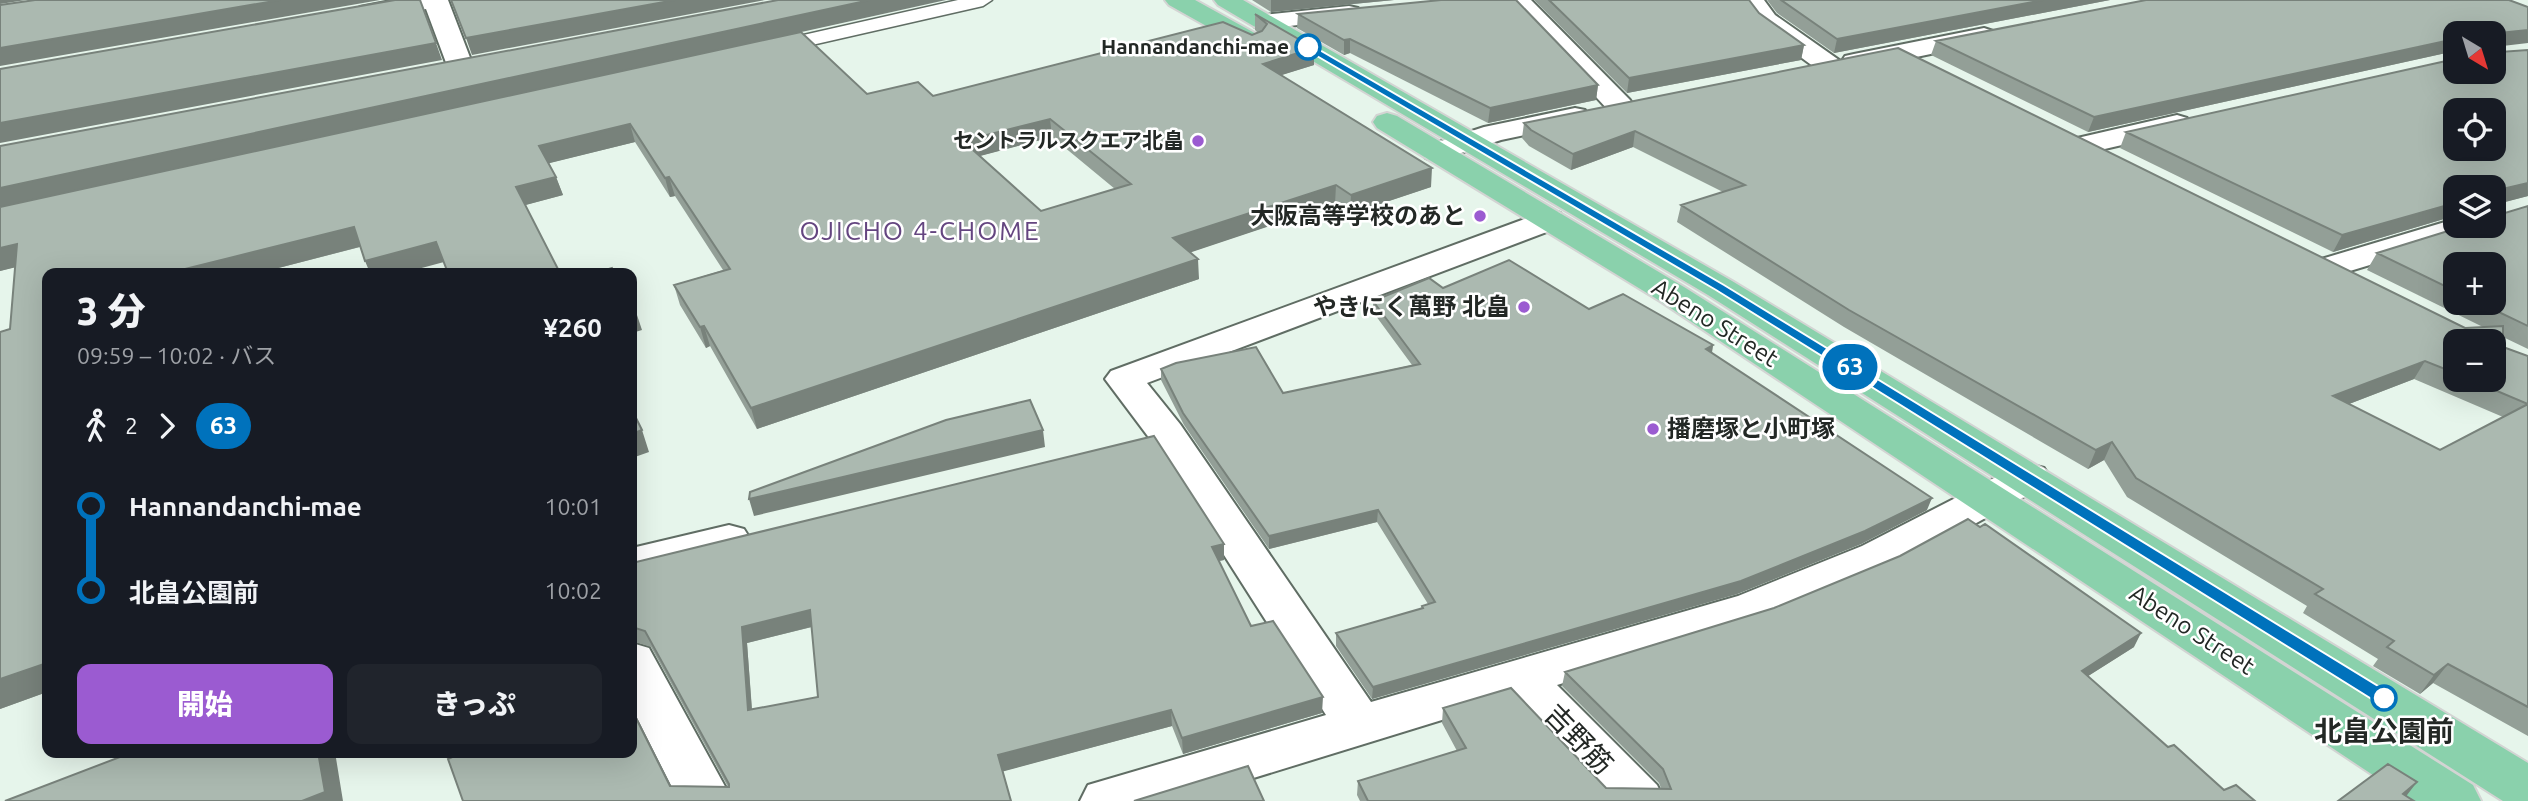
<!DOCTYPE html>
<html lang="ja">
<meta charset="utf-8">
<style>
body{margin:0;font-family:Ubuntu,"Noto Sans JP",sans-serif;background:#20242c;color:#f1f3f6;height:100vh;display:flex;flex-direction:column;font-size:26px;white-space:nowrap}
*{box-sizing:border-box;margin:0}
p{font-size:23px;color:#9ea1a6}
.icon{flex:none;width:38px;height:38px;fill:none;stroke:currentColor;stroke-width:2;stroke-linecap:round;stroke-linejoin:round}
.map{position:relative;flex:1;overflow:hidden}
.side{position:absolute;left:42px;top:268px;width:595px;height:490px;display:flex;flex-direction:column;background:#171b24;border-radius:14px;box-shadow:0 7px 28px #0002}
.side>*{flex:none}
.badge{padding:0 14px;border-radius:23px;font-size:24px;line-height:46px}
.needle{width:46px;rotate:142deg}
.buttons{position:absolute;left:2443px;top:21px;display:grid;gap:14px}
.buttons a{display:grid;place-items:center;width:63px;height:63px;border-radius:14px;background:#171b24;box-shadow:0 7px 28px #0002;font-size:35px}
.map>.badge{position:absolute;translate:-50% -50%;box-shadow:0 0 0 4px #fff}
.legs{display:flex;align-items:center;gap:10px;height:77px;padding:0 35px;font-size:23px}
.legs p{margin-inline-start:auto}
.summary{display:flex;align-items:center;justify-content:space-between;height:119px;padding:0 35px}
h1{font-size:38px;font-weight:800;line-height:52px}
.action{display:flex;gap:14px;margin-top:auto;padding:14px 35px}
.action a{flex:1;height:80px;border-radius:14px;background:#9b5bd1;color:#fff;font-size:28px;font-weight:800;line-height:80px;text-align:center}
.action a+a{background:#20242c;color:#f1f3f6}
ul{padding:0 35px;list-style:none}
li{display:flex;align-items:center;gap:24px;height:84px;font-size:26px}
li i{display:grid;place-items:center;width:10px;height:100%;margin:0 9px;background:currentColor}
li i::after{content:'';width:18px;height:18px;margin:-9px;border:5px solid;border-radius:50%;background:#171b24}
li p{margin-inline-start:auto}
li:first-child i{background:linear-gradient(#0000 50%,currentColor 0)}
li:last-child i{background:linear-gradient(currentColor 50%,#0000 0)}
.map>svg:first-child{display:block}
.lines{fill:none;stroke-linecap:round;stroke-linejoin:round}
.pedestrian-casing{stroke:#606d64;stroke-width:3}
.minor-casing{stroke:#606d64;stroke-width:4}
.primary-casing{stroke:#d3d4d3;stroke-width:4}
.pedestrian{fill:#fff;fill-rule:evenodd}
.minor{fill:#fff;fill-rule:evenodd}
.primary{fill:#8ad1ac;fill-rule:evenodd}
.wall{fill:#939f97;fill-rule:evenodd}
.shaded-wall{fill:#78827b}
.building{fill:#abb9b0;stroke:#78827b;stroke-width:2;fill-rule:evenodd}
.line-1{fill:#0072bc;stroke:#fff;stroke-width:2}
.stop-1-dot{fill:#fff;stroke:#0072bc;stroke-width:3.5}
.poi-dot{fill:#9b5bd1;stroke:#fff;stroke-width:2.5}
.labels{text-anchor:middle;stroke-width:5;stroke-linejoin:round;paint-order:stroke}
.far-stop-label{font-size:21px;font-weight:bold;fill:#232825;stroke:#fff;text-anchor:end}
.far-poi-label{font-size:21px;font-weight:bold;fill:#232825;stroke:#fff;text-anchor:end}
.poi-label{font-size:24px;font-weight:bold;fill:#232825;stroke:#fff;text-anchor:end}
.street-label{font-size:24px;fill:#232825;stroke:#fff}
.neighbourhood-label{font-size:26px;letter-spacing:2px;fill:#644580;stroke:#fff}
.near-stop-label{font-size:28px;font-weight:bold;fill:#232825;stroke:#fff}
.near-street-label{font-size:28px;fill:#232825;stroke:#fff}
</style>
<div class="map">
<svg width="2528" height="801" viewBox="0 0 2528 801">
<rect width="100%" height="100%" fill="#e6f5eb"/>
<g class="lines">
<defs>
<path id="pedestrian" d="M958,0h34l-9,6 -215,49 -7,-2 -3,-4 3,-4 7,-2z"/>
<path id="minor" d="M396,0h52l26,68 -4,6 -9,2 -9,-2 -4,-6 -22,-59 -57,10 -9,-2 -3,-5 3,-5z
M1506,0h25l99,100 4,6 -4,6 -10,2 -10,-2z
M1740,0h24l11,15 64,45 4,6 -4,6 -9,2 -9,-2 -64,-47z
M1349,6l9,2 3,5 -3,5 -94,11 -9,-2 -3,-5 3,-5 9,-2z
M1984,28l9,3 4,5 -4,5 -139,29 -9,-2 -4,-6 4,-6 9,-2z
M1575,108l10,2 4,6 -4,6 -84,18 -65,21 -10,-3 -5,-6 5,-6 58,-19z
M2177,115l10,3 4,6 -4,6 -104,24 -10,-3 -5,-6 5,-6z
M1549,210l11,3 5,7 -5,7 -413,156 33,41 191,278 367,-106 124,-50 152,-78 15,-4 15,4 6,9 -6,9 -150,82 -125,52 -212,65 100,100 8,16h-60l-95,-102 -331,102h-99l8,-16 238,-70 -176,-276 -45,-60 6,-8z
M2455,219v7h26l-5,7 -146,44 -12,-3 -5,-7 5,-7z
M729,525l15,4 7,11 -7,11 -112,27v-30z
M632,643l17,5 84,153h-54l-47,-93z"/>
<path id="primary" d="M1165,0h30l65,36 4,5 -4,5 -9,3 -9,-3 -73,-41z
M1214,0h29l489,281 796,482v38h-25l-795,-506 -490,-290z
M1387,113l10,3 287,171 789,498 8,16h-69l-752,-500 -283,-173 -4,-6 4,-6z"/>
</defs>
<use href="#pedestrian" class="pedestrian-casing"/>
<use href="#minor" class="minor-casing"/>
<use href="#primary" class="primary-casing"/>
<use href="#pedestrian" class="pedestrian"/>
<use href="#minor" class="minor"/>
<use href="#primary" class="primary"/>
</g>
<path class="wall" d="M1252,0h142l-123,12z
M1534,0h215l10,13 45,32 -3,15 -174,33z
M1767,0h343l-276,53 -57,-40z
M2509,0l-9,46v6l28,144 -28,7 -1,8 6,2 23,-7v143l-25,-12v10l25,9v380l-95,-53 -13,11 -47,-28 5,-7 -75,-46 4,-7 -180,-109 -23,-37 -16,9 -244,-142 -167,-105 4,-17 42,-13 -90,-45 -62,23 -42,-24 -7,-8 2,-15 374,-75 567,280 18,-1 -116,-57 10,-17 117,-27v-39h-39v32l-1,-3 -121,36 -213,-104 6,-16 329,-60 39,-39h-39v18l-367,81 -157,-77 5,-14zM2455,264l39,39h-39zM2455,341l39,39h-39zM2414,379l89,38 -63,33 -91,-46z
M1255,14l59,51 -33,10 150,112 -81,27 -15,-10 -145,48 9,27 -442,150 -47,-83 -4,2 -26,-43 -6,-20 49,-15 -48,-74 -5,1 -35,-55 -86,21 7,14 7,18 -38,10 -81,57 -84,-15 -101,26h-212v419l-47,17 10,-380 5,-62 -15,4v-125l801,-114 66,62 66,2 319,-61 6,-2 -3,-3zM1052,137l63,52 -74,22 -62,-55z
M1298,14l300,71 -2,15 -108,23 -138,-70 -6,2 -47,-27z
M1443,288l146,21 124,36 -1,8 215,157 -66,34 -124,50 -365,105 -36,-53v-13l85,-24 1,-3 6,-2 -51,-82 -108,27 -85,-124 -23,-45v-11l122,24 129,-28 -39,-53v-11z
M1224,544v16l-5,1 32,65 71,87 -139,41 -11,-28 -169,45 8,30 -341,-15 58,1 -77,-140 -19,-6v-78zM812,627l6,70 -66,12 -5,-66z
M2134,647l-46,29 80,71 56,43 31,11h-895l-3,-6 1,-14 99,-30 -15,-28 1,-15 163,80h55l-2,-5 -97,-97 3,-14z"/>
<path class="shaded-wall" d="M0,0h26l-26,4z
M280,0h100l-380,66v-18z
M675,0h90l-293,55 -6,-17z
M870,0h76l-946,209v-21z
M1271,0h123l-123,12z
M2043,0h67l-276,53 3,-14z
M2528,30v13l-34,4 6,-14z
M1350,39v14l-6,2v-15z
M2455,39v12l-367,81 6,-15z
M436,43l6,17 -442,83v-20z
M1804,45l-3,15 -174,33 2,-15z
M1314,48v17l-51,16v-17z
M1598,85l-2,15 -108,23 2,-15z
M1050,119l2,18 -87,23 -2,-19z
M630,124l5,18 -89,22 -7,-18z
M1635,131l-2,16 -62,23 2,-16z
M1432,168l-1,19 -81,27 1,-19z
M556,177l7,18 -41,11 -6,-19z
M669,177l6,19 -5,1 -5,-19z
M2528,183v13l-34,9 8,-16z
M1336,185l-1,19 -161,54 -1,-20z
M2455,203l-1,13 -121,36 9,-17z
M354,227l9,19 -104,27h-90z
M436,242l8,20 -41,11h-33l-5,-12z
M17,244l12,20 -29,7v-23z
M1198,259l1,20 -442,150 -6,-21z
M635,309l7,21 -10,3v-23z
M704,326l6,20 -4,2 -6,-21z
M1713,345l-2,12 -5,-8z
M2425,361l-11,18 -91,35 10,-18z
M642,430l7,22 -17,6v-24z
M1043,430l2,17 -291,69 -5,-17z
M2112,442l-8,18 -16,9 8,-19z
M1932,498l-5,12 -66,34 -124,50 -365,105 1,-12z
M1378,510l-1,12 -108,27v-13z
M1224,544v16l-11,2 -1,-15z
M810,610l5,16 -68,17 6,83 -5,-16 -6,-83z
M2141,633l-7,14 -60,38 8,-14z
M47,663v29l-47,17v-30z
M2448,664l-15,19 -13,11 14,-19z
M1323,697l-1,16 -139,41 -1,-16z
M1171,710l1,16 -171,46 -3,-17z
M318,752h17l8,49h-41z
M2417,782l-13,17 -1,-5z"/>
<path class="building" d="M35,0h245l-280,48v-43z
M395,0h25l16,43 -436,80v-54z
M451,0h224l-209,38z
M778,0h92l-870,188v-42z
M1441,0h75l82,85 -108,23 -140,-69 -6,1 -46,-26z
M1549,0h200l10,13 45,32 -175,33z
M1781,0h262l-206,39z
M2146,0h363l19,7v23l-28,3v19l28,-2v133l-26,6 -3,22 6,2 23,-7v120l-48,-23h14v-39h-39v27l-78,-38 87,-27h30v-39h-39v16l-113,32 -216,-103 329,-73v13h39v-39h-39v6l-361,78 -158,-76zM2455,110h39v39h-39z
M1255,14l59,34 -51,16 169,104 -81,27 -15,-10 -163,53 25,21 -447,149 -47,-82 -4,1 -26,-42 56,-16 -61,-92 -4,1 -35,-54 -91,22 17,31 -40,10 44,86h-112l-12,-31 -71,19 -11,-34 -185,46h-122v390l-47,16v-347l10,-3 7,-85 -17,4v-41l801,-175 66,62 51,-12 15,14 290,-74 29,13 10,-4 5,-7zM1050,119l81,65 -90,27 -78,-70z
M1898,48l567,280 38,-2v21l25,9v351l-80,-43 -14,11 -47,-28 7,-6 -79,-47 8,-5 -187,-111 -24,-36 -16,8 -247,-140 -168,-105 64,-20 -110,-54 -62,23 -42,-24 -7,-7zM2455,341h39v39h-23l57,24 -88,46 -107,-54 92,-35 30,12z
M1509,260l80,49 34,-15 90,51 -7,4 226,149 -67,33 -124,50 -368,106 -37,-54 87,-25 -1,-2 13,-4 -57,-92 -109,26 -86,-123 -22,-44 15,-6 80,-16 27,46 137,-29 -47,-63 56,-23 14,10z
M612,268l3,5h-19z
M1030,400l13,30 -294,69 1,-7 196,-72z
M632,410l10,20 -10,4z
M1154,436l70,108 -12,3 39,79 22,-5 50,76 -141,41 -11,-28 -173,45 13,46h-548l-15,-42 11,-5 -1,-2h174v-42l38,76 59,1v-3l-84,-153 -13,-4v-64zM810,610l8,87 -70,13 -6,-83z
M1968,519l12,8 5,-3 156,109 -59,38 86,76 6,-2 50,45 12,-5 19,16h-887l-10,-20 108,-33 -23,-40 68,-20 95,100 65,1 -8,-20 -98,-97 209,-64 126,-52z
M133,752h185l7,40 -23,9h-297z
M2388,764l29,18 -14,12 11,7h-76z
M1248,766l16,35h-130z"/>
<path class="line-1" d="M1305,45h6l413,240 667,409 2,4 -2,5h-13l-662,-413 -411,-241z"/>
<g class="stop-1-dot">
<circle cx="1308" cy="47" r="12"/>
<circle cx="2384" cy="698" r="12"/>
</g>
<g class="poi-dot">
<circle cx="1198" cy="141" r="7"/>
<circle cx="1480" cy="216" r="7"/>
<circle cx="1524" cy="307" r="7"/>
<circle cx="1653" cy="429" r="7"/>
</g>
<g class="labels">
<g class="far-stop-label">
<text x="1289" y="54">Hannandanchi-mae</text>
</g>
<g class="far-poi-label">
<text x="1184" y="148">セントラルスクエア北畠</text>
</g>
<g class="poi-label">
<text x="1466" y="224">大阪高等学校のあと</text>
<text x="1510" y="315">やきにく萬野 北畠</text>
<text x="1667" y="437" text-anchor="start">播磨塚と小町塚</text>
</g>
<g class="street-label">
<text transform="translate(1715 323) rotate(32)" y="8">Abeno Street</text>
<text transform="translate(2192 630) rotate(33)" y="8">Abeno Street</text>
</g>
<g class="neighbourhood-label">
<text x="920" y="240">OJICHO 4-CHOME</text>
</g>
<g class="near-stop-label">
<text x="2384" y="741">北畠公園前</text>
</g>
<g class="near-street-label">
<text transform="translate(1579 739) rotate(46)" y="10">吉野筋</text>
</g>
</g>
</svg>
<div class="buttons">
<a><svg class="needle" viewBox="-14 -14 28 28"><path d="M0-13l5 13h-10z" fill="#e53935"/><path d="M0 13l5-13h-10z" fill="#9ea1a6"/></svg></a>
<a><svg class="icon" aria-label="locate" viewBox="0 0 24 24"><circle cx="12" cy="12" r="6"/><path d="M12 2v4M12 18v4M2 12h4M18 12h4"/></svg></a>
<a><svg class="icon" aria-label="layers" viewBox="0 0 24 24"><path d="M12 4l9 5-9 5-9-5zM3 14l9 5 9-5"/></svg></a>
<a>+</a>
<a>−</a>
</div>
<b class="badge" style="left:1850px;top:367px;background:#0072bc;color:#fff">63</b>
<section class="side">
<div class="summary"><div><h1>3 分</h1><p>09:59 – 10:02 · バス</p></div><b>¥260</b></div>
<div class="legs"><svg class="icon" aria-label="walk" viewBox="0 0 24 24"><circle cx="13" cy="4" r="2"/><path d="M13 8l-2 6 4 7M11 14l-3 7M7 12l3-4h3l4 4"/></svg>2<svg class="icon" aria-label="forward" viewBox="0 0 24 24"><path d="M9 5l7 7-7 7"/></svg><b class="badge" style="background:#0072bc;color:#fff">63</b></div>
<ul>
<li><i style="color:#0072bc"></i><b>Hannandanchi-mae</b><p>10:01</p></li>
<li><i style="color:#0072bc"></i><b>北畠公園前</b><p>10:02</p></li>
</ul>
<div class="action"><a>開始</a><a>きっぷ</a></div>
</section>
</div>
